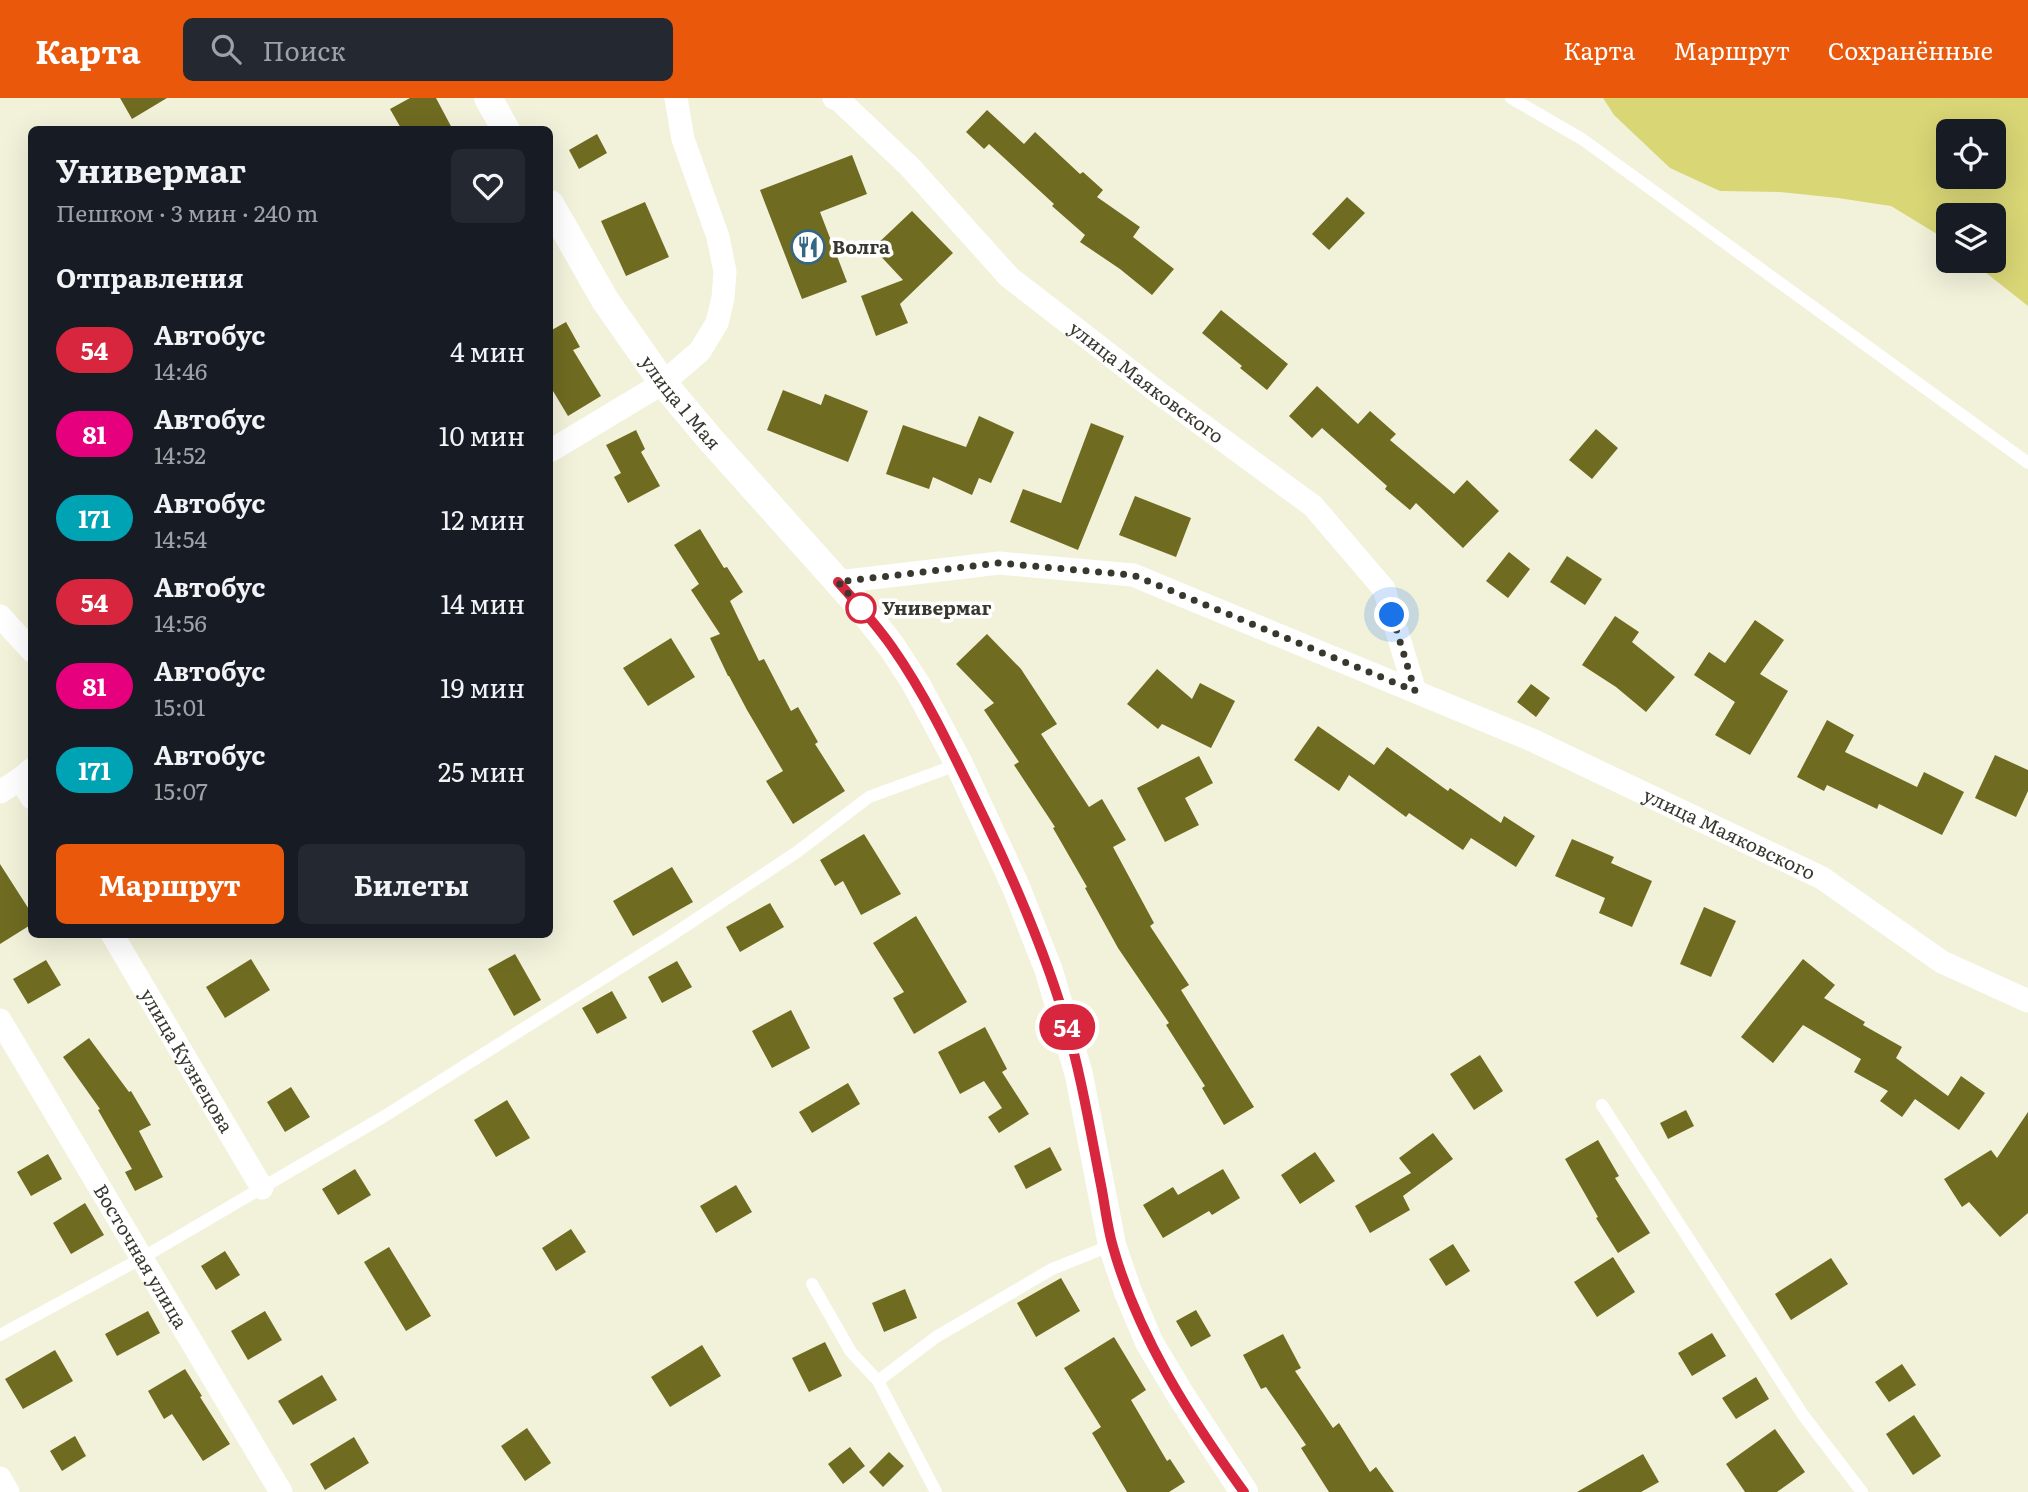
<!DOCTYPE html>
<html lang="ru">
<meta charset="utf-8">
<style>
body{margin:0;font-family:Literata,serif;background:#242831;color:#f1f3f6;height:100vh;display:flex;flex-direction:column;font-size:26px;white-space:nowrap}
*{box-sizing:border-box;margin:0}
p{font-size:23px;color:#9ea1a6}
.icon{flex:none;width:38px;height:38px;fill:none;stroke:currentColor;stroke-width:2;stroke-linecap:round;stroke-linejoin:round}
.map{position:relative;flex:1;overflow:hidden}
.details{position:absolute;left:28px;top:28px;width:525px;height:812px;display:flex;flex-direction:column;background:#171b24;border-radius:10px;box-shadow:0 7px 28px #0002}
.details>*{flex:none}
.badge{padding:0 14px;border-radius:23px;font-size:24px;line-height:46px}
.buttons{position:absolute;left:1936px;top:21px;display:grid;gap:14px}
.buttons a{display:grid;place-items:center;width:70px;height:70px;border-radius:10px;background:#171b24;box-shadow:0 7px 28px #0002;font-size:35px}
.you{position:absolute;width:35px;height:35px;margin:-18px;border:5px solid #fff;border-radius:50%;background:#1a73e8;box-shadow:0 0 0 10px #1a73e833}
.map>.badge{position:absolute;translate:-50% -50%;box-shadow:0 0 0 4px #fff}
h2{padding:0 28px;font-size:26px;line-height:63px}
.round{display:grid;place-items:center;flex:none;width:74px;height:74px;border-radius:10px;background:#242831}
.headline{display:flex;align-items:center;justify-content:space-between;height:119px;padding:0 28px}
h1{font-size:33px;font-weight:700;line-height:52px}
.cta{display:flex;gap:14px;margin-top:auto;padding:14px 28px}
.cta a{flex:1;height:80px;border-radius:10px;background:#ea580c;color:#fff;font-size:28px;font-weight:700;line-height:80px;text-align:center}
.cta a+a{background:#242831;color:#f1f3f6}
ul{padding:0;list-style:none}
li{display:flex;align-items:center;gap:21px;height:84px;padding:0 28px}
li div{flex:1}
li b{display:block;font-size:26px}
li em{font-style:normal}
li .badge{min-width:77px;font-weight:700;text-align:center}
header{display:flex;align-items:center;gap:42px;box-sizing:border-box;height:98px;padding:0 35px;background:#ea580c;color:#fff}
header strong{font-size:33px}
nav{display:flex;gap:38px;margin-inline-start:auto;font-size:24px}
.search{width:490px;height:63px;background:#242831;display:flex;align-items:center;gap:18px;box-sizing:border-box;padding:0 24px;border-radius:10px;color:#9ea1a6;font-size:26px}
.map>svg:first-child{display:block}
.water{fill:#d9d676;fill-rule:evenodd}
.building{fill:#6f6b21}
.lines{fill:none;stroke-linecap:round;stroke-linejoin:round}
.service{stroke:#fff;stroke-width:12}
.minor{stroke:#fff;stroke-width:23}
.tertiary{stroke:#fff;stroke-width:28}
.line-casing{stroke:#fff;stroke-width:16}
.line{stroke:#d7263d;stroke-width:10}
.walk{stroke:#38382f;stroke-width:7;stroke-dasharray:0 12.6}
.stop-dot{fill:#fff;stroke:#d7263d;stroke-width:3.5}
.labels{text-anchor:middle;stroke-width:7;stroke-linejoin:round;paint-order:stroke}
.poi-label{font-size:19px;font-weight:bold;fill:#38382f;stroke:#fff;text-anchor:start}
.street-label{font-size:19px;fill:#38382f;stroke:#fff}
.stop-label{font-size:19px;font-weight:bold;fill:#38382f;stroke:#fff;text-anchor:start}
</style>
<header>
<strong>Карта</strong>
<div class="search"><svg class="icon" aria-label="search" viewBox="0 0 24 24"><circle cx="10" cy="10" r="6"/><path d="M15 15l6 6"/></svg>Поиск</div>
<nav><a>Карта</a><a>Маршрут</a><a>Сохранённые</a></nav>
</header>
<div class="map">
<svg width="2028" height="1394" viewBox="0 0 2028 1394">
<rect width="100%" height="100%" fill="#f2f2db"/>
<path class="water" d="M1603,0h425v208l-57,-45h22v-46h-45v27l-11,-8 -46,-28 -53,-8 -58,-6 -60,-1 -50,-23 -56,-53zM1948,33h45v46h-45z"/>
<path class="building" d="M120,0h47l-35,21z
M410,0h26l17,32h-51l-12,-21z
M987,12l37,34 11,-12 45,42 3,-2 20,18 -6,7 43,30 -7,10 41,32 -22,26 -32,-26 -40,-27 5,-7 -33,-29 2,-2 -65,-60 -5,5 -18,-17z
M597,36l10,19 -28,16 -10,-19z
M852,57l15,39 -47,18 27,70 -45,17 -42,-109z
M1347,99l18,16 -36,37 -17,-16z
M645,104l24,55 -43,19 -25,-55z
M912,113l41,42 -53,51 8,19 -32,13 -15,-40 42,-16 -30,-32z
M1221,212l67,54 -21,26 -27,-22 2,-2 -40,-33z
M566,224l14,25 -7,3 28,46 -33,20 -18,-30v-55z
M1317,288l41,38 12,-13 26,23 -6,6 64,54 13,-14 32,31 -36,37 -47,-45 -6,7 -25,-21 2,-3 -65,-58 -10,10 -23,-22z
M783,292l38,15 4,-11 43,17 -20,51 -81,-32z
M979,318l35,16 -23,51 -12,-5 -7,17 -39,-18 -4,12 -43,-15 17,-49 63,22z
M1091,325l33,13 -46,114 -68,-28 13,-33 38,14z
M1596,331l22,19 -26,31 -23,-19z
M636,332l9,19 -4,3 19,34 -32,17 -14,-26 7,-4 -15,-28z
M1135,398l56,22 -15,39 -57,-22z
M700,431l24,39 3,-1 16,25 -13,9 29,60 5,-2 27,52 7,-4 20,35 -3,2 30,47 -52,33 -27,-43 17,-10 -36,-61 -18,-34h-1l-18,-38 10,-4 -29,-44 8,-6 -25,-39z
M1509,454l21,17 -22,29 -22,-17z
M1567,458l35,23 -17,26 -35,-23z
M1615,518l24,16 -7,10 43,35 -29,35 -30,-25 -34,-22z
M1755,522l29,20 -24,34 28,17 -38,64 -35,-20 20,-33 -41,-27 15,-23 16,11z
M987,536l34,35 36,55 -16,10 48,73 13,-8 24,41 -13,7 41,76 -4,3 39,59 -8,5 73,117 -30,18 -22,-37 3,-2 -39,-61 3,-2 -51,-75 -33,-60 2,-1 -34,-59 2,-1 -41,-62 5,-3 -35,-52 10,-7 -38,-39z
M671,540l24,39 -47,29 -25,-38z
M1157,571l35,30 8,-16 35,18 -24,47 -49,-24 -4,5 -31,-25z
M1531,586l19,14 -14,19 -19,-15z
M1827,622l27,15 -9,17 72,35 7,-15 40,20 -22,43 -63,-31 -2,5 -50,-24 -3,6 -27,-14z
M1318,628l56,39 13,-18 61,44 2,-3 51,35 3,-7 31,20 -19,31 -45,-29 -8,12 -54,-37 -3,4 -57,-42 -10,16 -45,-31z
M1995,657l33,15v21l-12,26 -41,-19z
M1199,658l14,27 -28,15 14,27 -34,17 -28,-54z
M864,736l37,60 -40,21 -18,-34 -8,5 -15,-26z
M1572,741l42,18 -3,6 41,18 -20,46 -33,-14 6,-15 -50,-22z
M0,766l32,50v10l-32,20z
M672,769l21,35 -60,34 -20,-35z
M770,805l14,24 -44,25 -14,-25z
M1704,809l32,14 -25,56 -31,-13z
M916,818l51,86 -53,32 -21,-36 11,-6 -31,-49z
M515,856l26,46 -27,16 -26,-47z
M251,861l19,31 -45,28 -19,-31z
M1803,861l32,26 -11,13 41,24 -2,3 39,22 -6,11 52,38 13,-20 24,17 -26,37 -44,-31 -13,18 -22,-16 8,-10 -34,-19 7,-13 -58,-34 -30,38 -32,-26z
M46,862l15,25 -33,19 -15,-25z
M677,863l15,26 -30,16 -14,-26z
M612,893l15,27 -30,16 -15,-26z
M791,912l19,38 -38,20 -20,-37z
M985,929l22,42 -5,3 27,42 -30,19 -11,-16 14,-9 -18,-27 -24,13 -22,-42z
M89,940l40,54 2,-1 20,34 -12,6 24,46 -28,14 -10,-19 7,-3 -34,-59 2,-1 -37,-52z
M1480,957l23,36 -29,19 -24,-36z
M848,985l12,21 -48,29 -13,-21z
M291,989l19,30 -25,15 -18,-30z
M507,1002l23,38 -34,19 -22,-37z
M1686,1012l8,16 -26,13 -8,-16z
M2028,1014v101l-28,24 -31,-35 -7,5 -18,-28 47,-29 6,8z
M1433,1035l20,26 -50,37 7,14 -40,23 -15,-27 56,-33 -12,-15z
M1598,1042l21,36 -4,2 35,55 -32,20 -22,-35 2,-1 -33,-58z
M1050,1049l12,23 -36,19 -12,-23z
M1315,1054l20,29 -35,23 -19,-29z
M48,1056l14,25 -31,17 -14,-24z
M355,1071l16,26 -33,20 -16,-26z
M1223,1071l17,29 -28,17 -3,-4 -46,27 -20,-33 30,-18 5,8z
M736,1087l16,27 -36,21 -16,-27z
M85,1105l19,32 -33,19 -18,-31z
M571,1131l15,23 -30,19 -14,-23z
M1453,1146l17,27 -24,15 -17,-27z
M389,1149l42,69 -25,15 -42,-69z
M225,1153l15,24 -24,15 -15,-24z
M1613,1159l22,35 -38,25 -23,-35z
M1831,1160l17,26 -57,36 -16,-26z
M1061,1180l19,33 -44,26 -19,-34z
M905,1191l12,29 -33,14 -12,-29z
M1196,1212l15,26 -20,11 -15,-26z
M148,1213l12,22 -43,23 -12,-22z
M265,1213l17,29 -34,20 -17,-29z
M1712,1235l14,23 -34,20 -14,-23z
M1283,1236l18,34 -6,3 38,57 6,-5 31,49 6,-5 18,25h-65l-28,-44 5,-3 -40,-58 -5,2 -18,-34z
M1114,1239l32,53 -15,10 36,61 3,-2 15,23 -16,10h-42l-35,-59 9,-6 -37,-59z
M825,1244l17,34 -33,16 -17,-34z
M702,1247l19,31 -51,31 -19,-30z
M55,1252l18,31 -50,28 -18,-30z
M1902,1266l14,21 -27,17 -14,-20z
M185,1271l17,27 -2,1 30,47 -27,17 -31,-47 -8,5 -16,-28z
M322,1277l15,25 -44,25 -15,-24z
M1756,1279l13,22 -33,20 -14,-21z
M1914,1317l27,41 -28,19 -27,-41z
M527,1330l24,35 -26,18 -24,-35z
M1775,1331l30,43 -28,20h-32l-19,-28z
M75,1338l11,20 -24,15 -12,-20z
M354,1339l15,26 -44,27 -15,-26z
M850,1349l15,19 -22,18 -15,-20z
M889,1354l15,14 -21,21 -14,-15z
M1643,1356l16,28 -18,10h-64z"/>
<g class="lines">
<path class="service" d="M1511,0l71,41 446,324
M1602,1007l201,310 59,77
M812,1186l39,68 27,29 58,111
M0,1237l142,-77 241,-141 286,-180 128,-85 72,-55 90,-33
M878,1283l58,-44 116,-68 60,-24"/>
<g class="minor">
<path id="s1" d="M834,0l5,2 71,67 99,110 150,116 154,113 71,83 31,102"/>
<path d="M550,353l113,-68 37,-32 17,-28 6,-25 2,-26 -7,-35 -35,-98 -7,-41"/>
<path id="s2" d="M838,484l161,-19 134,12 399,165 290,138 120,84 86,39"/>
<path d="M0,518l32,35"/>
<path d="M32,671l-12,10 12,19"/>
<path d="M0,694l20,-13"/>
<path id="s3" d="M112,836l150,254"/>
<path id="s4" d="M0,922l281,472"/>
<path d="M0,1380l8,14"/>
</g>
<g class="tertiary">
<path d="M488,0l18,32"/>
<path id="s5" d="M550,106l55,96 58,83 47,56 153,171 29,37 24,37 43,80 57,123 33,84 30,104 33,170 16,47 21,50 31,52 64,98"/>
</g>
</g>
<g class="lines">
<defs>
<path id="line" d="M838,484c19,21 38,42 54,65 38,54 66,117 95,177 30,63 58,128 78,196 16,54 25,109 36,165 4,20 6,42 12,62 25,89 77,171 131,245"/>
</defs>
<use href="#line" class="line-casing"/>
<use href="#line" class="line"/>
<path class="walk" d="M861,510l2,2 -25,-28 161,-19 134,12 282,116 -23,-76"/>
</g>
<defs>
<symbol id="restaurant-ring" viewBox="-11 -11 22 22"><circle r="9.5" fill="#fff" stroke="#346784" stroke-width="1.5"/><path d="M-5-6h1v4h1v-4h1v4h1v-4h1v5L-1.5 .5V6h-2V.5L-5-1ZM5-6V6H3V1.5H1.5Q1.5-4 5-6Z" fill="#346784"/></symbol>
</defs>
<g fill-rule="evenodd">
<use href="#restaurant-ring" x="789" y="130" width="38" height="38"/>
</g>
<circle class="stop-dot" cx="861" cy="510" r="14"/>
<g class="labels">
<g class="poi-label">
<text x="832" y="156">Волга</text>
</g>
<g class="street-label">
<text dy="7" stroke="none"><textPath href="#s1" startOffset="424">улица Маяковского</textPath></text>
<text dy="7" stroke="none"><textPath href="#s5" startOffset="238">улица 1 Мая</textPath></text>
<text dy="7" stroke="none"><textPath href="#s2" startOffset="947">улица Маяковского</textPath></text>
<text dy="7" stroke="none"><textPath href="#s3" startOffset="147">улица Кузнецова</textPath></text>
<text dy="7" stroke="none"><textPath href="#s4" startOffset="275">Восточная улица</textPath></text>
</g>
<g class="stop-label">
<text x="882" y="517">Универмаг</text>
</g>
</g>
</svg>
<div class="buttons">
<a><svg class="icon" aria-label="locate" viewBox="0 0 24 24"><circle cx="12" cy="12" r="6"/><path d="M12 2v4M12 18v4M2 12h4M18 12h4"/></svg></a>
<a><svg class="icon" aria-label="layers" viewBox="0 0 24 24"><path d="M12 4l9 5-9 5-9-5zM3 14l9 5 9-5"/></svg></a>
</div>
<div class="you" style="left:1392px;top:517px"></div>
<b class="badge" style="left:1067px;top:929px;background:#d7263d;color:#fff">54</b>
<section class="details">
<div class="headline"><div><h1>Универмаг</h1><p>Пешком · 3 мин · 240 m</p></div><a class="round"><svg class="icon" aria-label="heart" viewBox="0 0 24 24"><path d="M12 20l-8-8c-3-5 5-10 8-4 3-6 11-1 8 4z"/></svg></a></div>
<h2>Отправления</h2>
<ul>
<li><span class="badge" style="background:#d7263d;color:#fff">54</span><div><b>Автобус</b><p>14:46</p></div><em>4 мин</em></li>
<li><span class="badge" style="background:#e6007e;color:#fff">81</span><div><b>Автобус</b><p>14:52</p></div><em>10 мин</em></li>
<li><span class="badge" style="background:#00a3b4;color:#fff">171</span><div><b>Автобус</b><p>14:54</p></div><em>12 мин</em></li>
<li><span class="badge" style="background:#d7263d;color:#fff">54</span><div><b>Автобус</b><p>14:56</p></div><em>14 мин</em></li>
<li><span class="badge" style="background:#e6007e;color:#fff">81</span><div><b>Автобус</b><p>15:01</p></div><em>19 мин</em></li>
<li><span class="badge" style="background:#00a3b4;color:#fff">171</span><div><b>Автобус</b><p>15:07</p></div><em>25 мин</em></li>
</ul>
<div class="cta"><a>Маршрут</a><a>Билеты</a></div>
</section>
</div>
